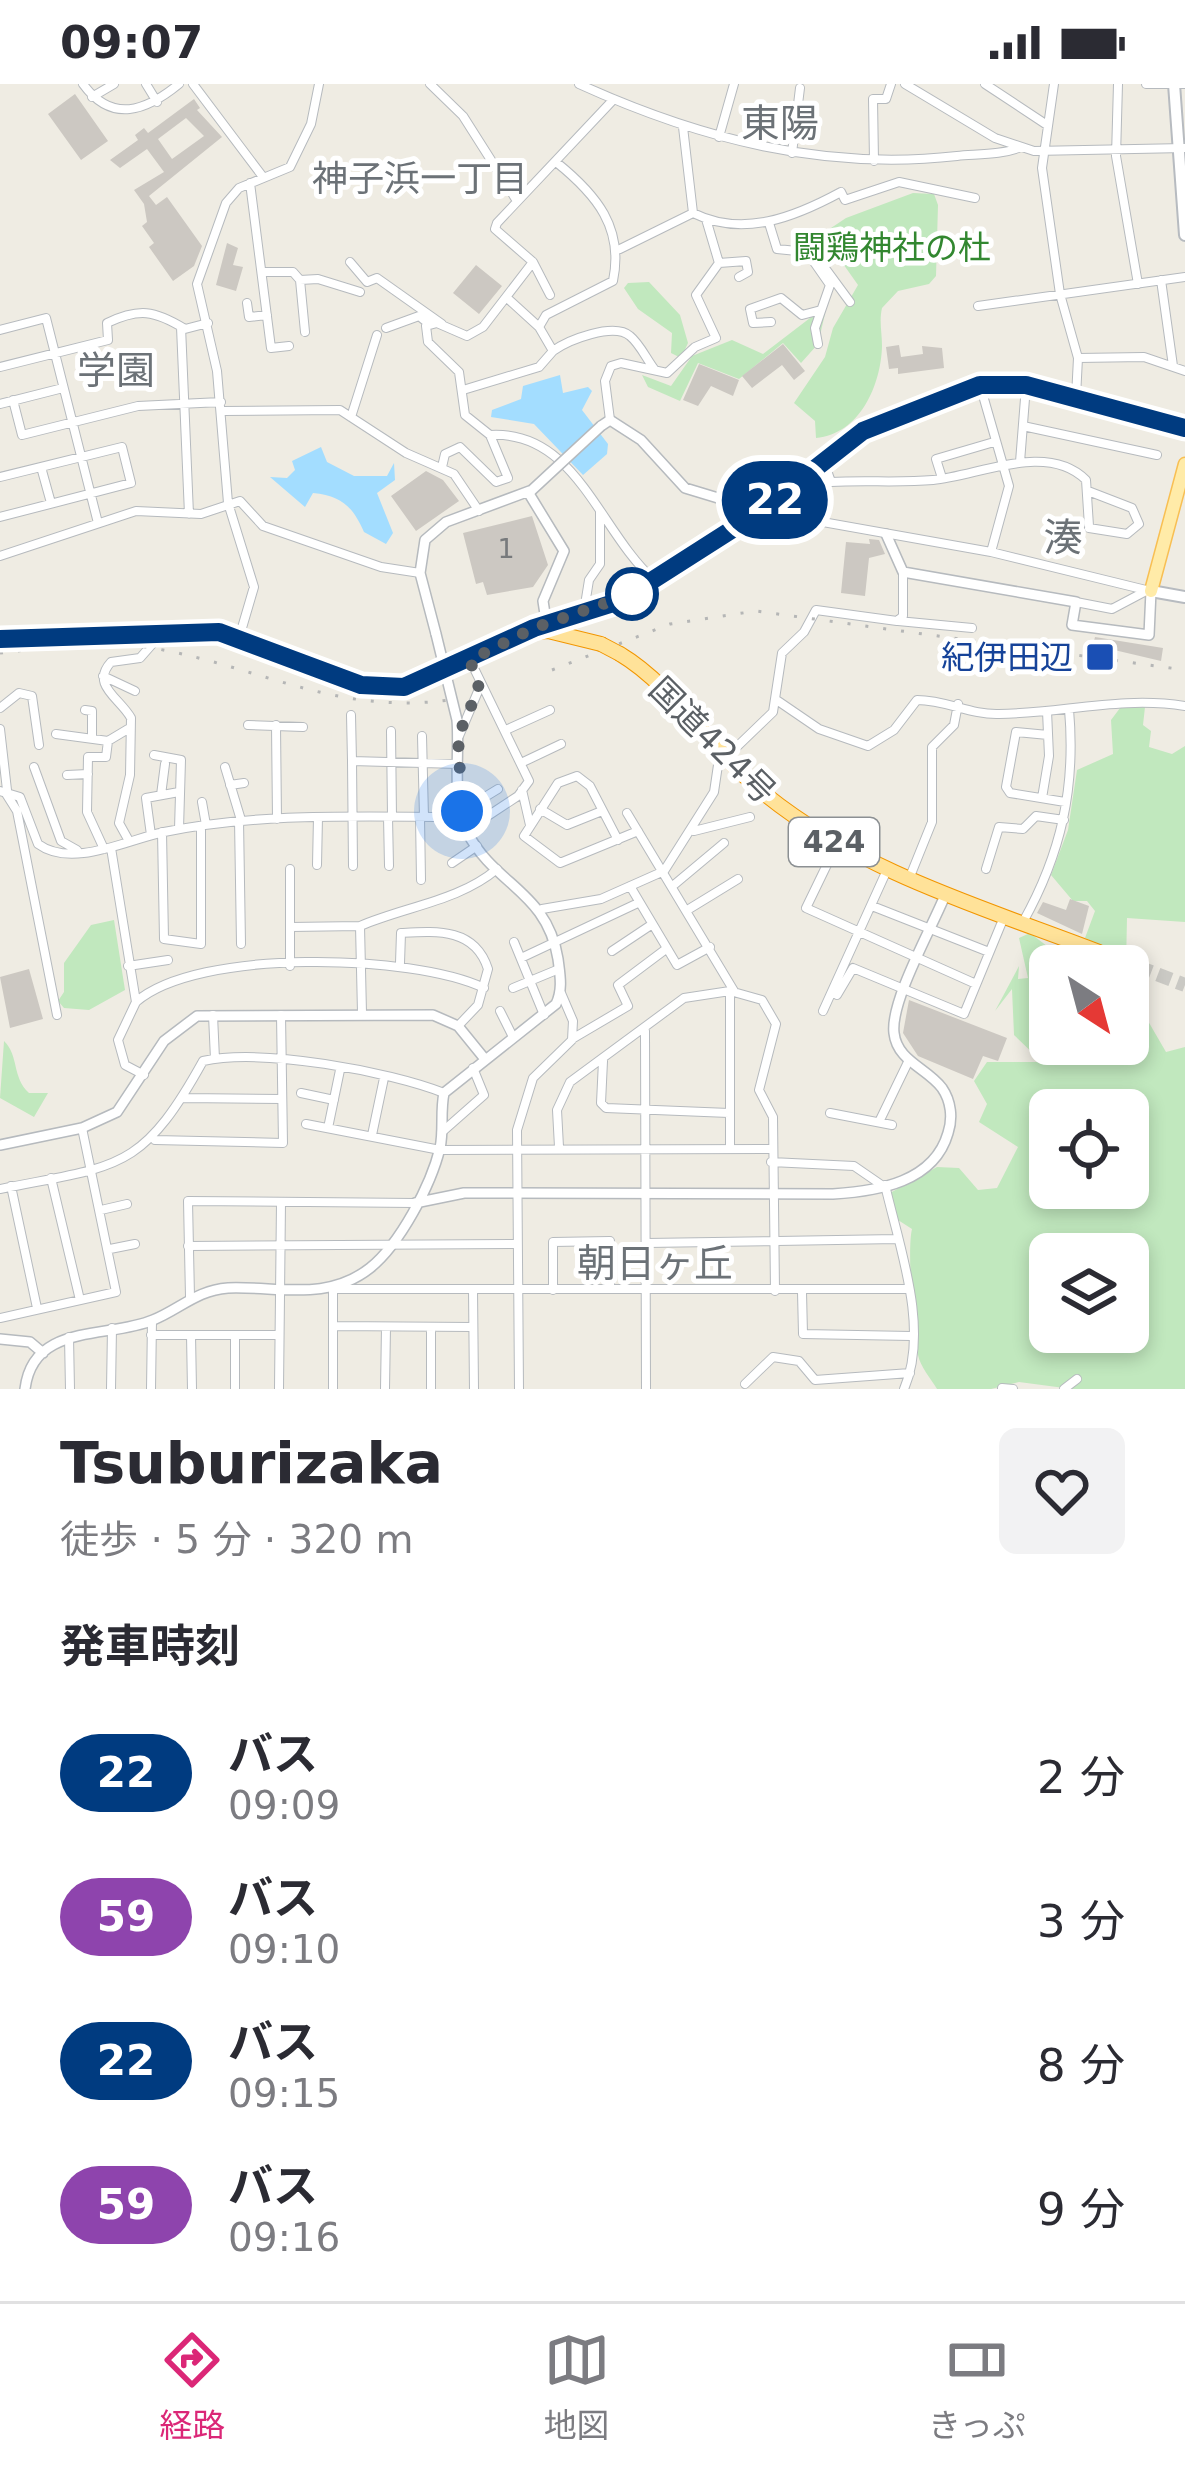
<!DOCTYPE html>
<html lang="ja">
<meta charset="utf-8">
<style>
body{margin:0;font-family:"DejaVu Sans","Noto Sans JP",sans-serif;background:#f2f2f3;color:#2b2b33;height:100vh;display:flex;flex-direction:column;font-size:45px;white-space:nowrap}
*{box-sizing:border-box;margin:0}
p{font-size:39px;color:#7c7c81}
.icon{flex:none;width:66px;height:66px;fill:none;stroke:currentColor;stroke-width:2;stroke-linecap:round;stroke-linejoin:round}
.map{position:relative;height:1305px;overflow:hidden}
.details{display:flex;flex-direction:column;background:#fff;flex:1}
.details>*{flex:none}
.badge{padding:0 24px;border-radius:39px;font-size:42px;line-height:78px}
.needle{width:78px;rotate:144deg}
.buttons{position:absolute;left:1029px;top:861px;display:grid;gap:24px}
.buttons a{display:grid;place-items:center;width:120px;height:120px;border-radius:18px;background:#fff;box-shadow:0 6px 18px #0003;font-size:60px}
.you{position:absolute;width:60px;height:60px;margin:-30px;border:9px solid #fff;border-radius:50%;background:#1a73e8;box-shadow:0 0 0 18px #1a73e833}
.map>.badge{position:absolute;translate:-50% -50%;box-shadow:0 0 0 6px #fff}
h2{padding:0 60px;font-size:45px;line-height:108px}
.round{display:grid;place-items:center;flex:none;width:126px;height:126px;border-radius:18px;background:#f2f2f3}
.overview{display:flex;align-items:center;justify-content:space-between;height:204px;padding:0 60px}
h1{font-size:57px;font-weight:600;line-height:90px}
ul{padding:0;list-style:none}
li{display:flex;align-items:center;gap:36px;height:144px;padding:0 60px}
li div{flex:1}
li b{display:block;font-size:45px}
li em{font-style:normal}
li .badge{min-width:132px;font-weight:700;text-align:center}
.status{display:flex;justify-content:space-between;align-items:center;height:84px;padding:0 60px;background:#fff;direction:ltr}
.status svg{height:33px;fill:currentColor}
.dock{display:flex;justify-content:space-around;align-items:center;height:168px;border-top:3px solid #e1e1e2;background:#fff;font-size:33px;color:#7c7c81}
.dock a{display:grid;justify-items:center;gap:6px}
.dock .current{color:#db2777}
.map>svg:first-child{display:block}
.green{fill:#c1e8be;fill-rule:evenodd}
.water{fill:#a3ddff}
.building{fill:#ccc8c2;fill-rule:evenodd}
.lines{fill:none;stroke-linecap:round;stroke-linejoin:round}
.trunk-tunnel{stroke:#cac9c4;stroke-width:14;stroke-dasharray:14 7;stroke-linecap:butt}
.minor-casing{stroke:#b6babe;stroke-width:10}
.tertiary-casing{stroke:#b6babe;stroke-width:12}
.secondary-casing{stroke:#b7bbc0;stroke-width:14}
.primary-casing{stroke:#f8bf53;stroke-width:15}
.trunk-casing{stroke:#f29600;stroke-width:16}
.minor{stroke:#fff;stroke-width:8}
.tertiary{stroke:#fff;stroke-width:9}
.secondary{stroke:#fff;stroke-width:10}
.primary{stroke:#ffeba8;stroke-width:12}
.trunk{stroke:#ffe299;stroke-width:14}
.rail{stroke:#b5b6b6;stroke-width:3;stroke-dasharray:3 15;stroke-linecap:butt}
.tertiary-bridge-casing{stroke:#b6babe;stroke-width:12;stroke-linecap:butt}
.trunk-bridge-casing{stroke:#f29600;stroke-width:16;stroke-linecap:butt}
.tertiary-bridge{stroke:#fff;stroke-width:9}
.trunk-bridge{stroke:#ffe299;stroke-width:14}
.line-casing{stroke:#fff;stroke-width:27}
.line{stroke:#003b80;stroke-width:18}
.walk{stroke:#5b6065;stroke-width:12;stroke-dasharray:0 21.6}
.stop-dot{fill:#fff;stroke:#003b80;stroke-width:6}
.transit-dot{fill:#1a4fb4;stroke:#fff;stroke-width:4.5}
.labels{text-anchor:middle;stroke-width:10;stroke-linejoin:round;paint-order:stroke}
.number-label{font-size:27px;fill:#777a7c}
.shield{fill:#fff;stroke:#8c9093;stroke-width:3}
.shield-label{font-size:30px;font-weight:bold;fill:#5b6065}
.park-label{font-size:33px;fill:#328730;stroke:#fff}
.transit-label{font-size:33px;fill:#164399;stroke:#fff;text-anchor:end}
.street-label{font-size:33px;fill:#5b6065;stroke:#fff}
.neighbourhood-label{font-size:36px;fill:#6c7277;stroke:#fff}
.quarter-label{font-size:39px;fill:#6c7277;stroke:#fff}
</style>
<div class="status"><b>09:07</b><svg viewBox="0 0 49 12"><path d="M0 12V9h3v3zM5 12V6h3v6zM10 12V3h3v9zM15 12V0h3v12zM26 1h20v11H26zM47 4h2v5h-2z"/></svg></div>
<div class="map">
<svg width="1185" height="1305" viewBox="0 0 1185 1305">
<rect width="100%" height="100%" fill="#efece3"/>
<path class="green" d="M913,109l21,1 4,11 -2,71 -7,8 -31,7 -16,17c-3,13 0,25 0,38 -1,39 -22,88 -66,92l-1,-17 -21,-18 31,-46 8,-29 25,-43 -36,-51 24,-16z
M649,198l31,33 8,28 -7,15 -10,-5 1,-20 -34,-24 -14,-21 4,-5z
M827,221l-9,39 -17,19 -18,-20 -44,36 -41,-16 -18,38 -32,-14 -6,-12 29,11 21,-30 40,-16 31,14z
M1139,619l6,4 -2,18 8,6 -2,16 23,7 13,-8v176l-58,-4 -1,47 -22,1 6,-16 -25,-12 10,-27 -8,-10h-14l-22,-26 17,-45 9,-60 36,-16 -2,-34 9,-12z
M114,836l11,70 -36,20 -25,-2 -6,-7 6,-9v-29l27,-38z
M1030,849l43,33h-23v78h78l3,-73 17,50 18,31 19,-5v342h-113l-53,-7 -28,7h-54c-6,-10 -17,-23 -19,-34 -5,-24 -11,-106 -6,-126l-14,-9 -8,-27 47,-26 22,1 19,22 19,-2 21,-41 -39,-25 8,-18 -13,-23 13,-19h55l-28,-27 -2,-46 -17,22 24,-45 -1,13 10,-1 -9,-40zM1050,1026h78v78h-78zM1050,1170h78v78h-78z
M4,957c15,14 8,37 25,52h19l-14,24 -34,-19z"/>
<path class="water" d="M560,291l3,18 25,-6 4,4 -10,19 26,34 -1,10 -24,21 -49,-51 -43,-7 1,-7 29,-11 2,-13z
M321,363l6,15 27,14h33l7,-13 1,17 -18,13 16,40 -7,11 -22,-12c-11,-25 -22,-36 -51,-39l-8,14 -35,-30 17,1 8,-8 -3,-9z"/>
<path class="building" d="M75,10l33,47 -27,19 -33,-46z
M194,15l6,9 -3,2 25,27 -73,59 7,9 11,-8 35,49 -8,20 -21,15 -24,-34 5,-4 -12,-17 5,-4 -3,-18 -10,-14 30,-18 -17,-23 -27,19 -10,-8 28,-20 -3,-5 9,-7 4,5zM186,34l18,18 -32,23 -14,-20z
M227,159l11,5 -5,17 10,2 -7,24 -20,-6z
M476,181l26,21 -23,28 -26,-21z
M783,260l22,27 -11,9 -12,-15 -30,23 -10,-12z
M899,261l2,12 22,-3 -1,-8 20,2 2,20 -46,6v-6l-9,1 -3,-22z
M699,280l40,16 -6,16 -22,-10 -13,20 -15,-6z
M426,387l17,9 16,21 -43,30 -25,-35z
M532,432l16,49 -15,22 -46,8 -4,-13 -7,2 -13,-51z
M869,455l10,1 6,14 -16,4 -4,38 -24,-3 5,-51 24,2z
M1095,553l68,11 -2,13 -68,-16z
M1070,815l19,7 -7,28 -45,-21 6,-11 23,8z
M29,885l14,50 -33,9 -10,-51z
M909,916l98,38 -9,23 -15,-5 -10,23 -55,-23 -15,-23z"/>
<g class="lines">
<path class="trunk-tunnel" d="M1099,868l86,33"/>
<defs>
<path id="minor" d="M83,0c29,40 63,27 96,0
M146,0l11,18
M193,0l70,93
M430,0l33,32 54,85
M579,0c121,55 245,87 378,72 21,-2 45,-1 64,-9
M905,0l90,54 39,13 151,-3
M985,0l62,41
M1054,0l-12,84 18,126 18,64 -2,39
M1118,0l-2,72 22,128
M1146,0h39
M92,13l22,-13
M683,43l10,86
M719,53l15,-53
M792,69l8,-65
M874,77l-1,-62h13l5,-15
M250,99l21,165 18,-2
M693,129c50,25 102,4 148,-21l4,8 54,-18 76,16
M769,139l8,26 30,3 23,33 -15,43 3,16
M620,165l73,-36
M811,165l39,53
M350,178l17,20 10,-4 65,46
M533,178l17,33
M719,179l27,-2 2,11 -9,5
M263,188h30l7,8 5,52
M300,196l18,-1 42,13
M1161,196l12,86
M247,219l2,14 18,-2
M978,222l207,-29
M771,238l-18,1 -3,-14 31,-11 21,17 19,-5
M181,243l8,187
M539,243l7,-12 67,-34c11,-53 -16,-86 -57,-119
M386,244l33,-12 10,8
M0,246l46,-12 52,205
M553,267c15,-11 61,-29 77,-15 10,8 17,24 25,34
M1078,274l66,-1 41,14
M0,283l108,-27 -1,-17c32,-15 47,-13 78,6l23,-6
M980,301l29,101 -18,66
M463,306l76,-23 14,-16 -14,-24 -33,-30
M13,316l9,35 116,-29 83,-4
M0,320l63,-16
M223,327l117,-1 66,43 48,21 25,37
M351,333l26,-82
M610,336l-5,-39 6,-15 10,-3 46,10 28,-26 21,-9 -20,-43 23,-32 -13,-44
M1023,342l134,29
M490,351c86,-5 109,96 164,145
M824,378l7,20c34,-2 69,1 102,-2 45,-4 114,-39 153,0l3,46
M1020,378l6,-76
M41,383l10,36
M442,383l3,-13 15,-7 36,35 12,-4 -18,-43 -25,-20 -6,-43 -31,-30 -2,-16 11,-3 30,13 16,-9 50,-65 -38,-33 2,-6 116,-123
M0,393l122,-30 9,36 -131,34
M942,394l-6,-19 58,-17
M1088,407l44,17 7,16 -12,10 -38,-6
M761,427l230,41 159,39
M0,472l136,-45 65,3 39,-13 23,25 118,41 39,6
M1076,518l36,7 34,-18
M584,527l5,-31 11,-16v-52
M898,537l74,7
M239,554l15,-51 -26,-84 -11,-132 -20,-87 29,-81 13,-15 51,-21 21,-43 8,-40
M103,592l32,15
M778,617l41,28 49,17 26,-16 23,-30c30,0 53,15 82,14 63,-1 123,-18 186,-8
M0,624l19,-15 13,3 7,49
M85,626l7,1v26
M351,631l1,46
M248,641l55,2
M276,641l1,94
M0,645l7,61
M508,645l42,-19
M391,647l1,86
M56,650l52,7 20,-12
M1048,651l-32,-3 -10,55 4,6 55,9
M422,652l2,81
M459,652l20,-47
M154,671l27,5 -2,69
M523,678l38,-18
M34,683l27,74 16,9
M225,683l16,53
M67,691l21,-1
M230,701l14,-2
M522,706l8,35
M0,707l20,6 18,47c34,25 91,-5 126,-12 98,-20 199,-15 298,-15
M5,708l12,19 40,204
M161,711l4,-31
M1042,714l7,-42 -2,-45
M202,718l4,23
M540,725l27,16 35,-14
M462,727l36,-22
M627,729l107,178
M388,733l1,49
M420,733l1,63
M239,736l2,124
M201,742v118
M465,747l53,-35 11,-15 -59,-121
M694,747l56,-14
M162,748l2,107 37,5
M151,751l-5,-37 33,-6
M618,756l-28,-54 -13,-10 -19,7 -34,53 36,27 78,-32
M129,757l-10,-18 11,-48 1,-57c-11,-20 -41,-33 -20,-56l29,-4 22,-25
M837,760l-31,64 170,76
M111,764l25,154
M104,765l-17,-37 1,-55h18l2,-16
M452,779l25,-17
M317,781l1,-48
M353,782l-1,-105 106,3
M290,785v97
M986,785l13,-42 24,2 13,-13 28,4
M909,795l23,-57v-75l22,-22 4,-21
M675,800l49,-41
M630,802l47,79 33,-18
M872,822l117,46
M542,825l59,-10 63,-28 50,-79 4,-27 55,-53 9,-59 22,-21 12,-22 81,11 6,-5v-44
M689,825l49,-30
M1023,838c38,-68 53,-134 46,-213
M290,843l70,-1
M514,858l30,73
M612,867l39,-26
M521,874l117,-55
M400,879l1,-30c36,-2 74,-5 87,36l-10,36 -20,21
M128,882l40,-6
M513,904l46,-19
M837,911l16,-27 111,46 40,-97
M500,927l13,26
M823,927l64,-141
M362,929l-2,-87c47,-20 99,-25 137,-57
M213,931l2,44
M645,947l1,358
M572,955l56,-33 -10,-21 48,-36
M603,977l-2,42 5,5 123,5
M144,991l-19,-10 -7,-25 18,-38c61,-54 277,-48 348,-14
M301,1009l33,7
M183,1014l99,1
M830,1029l62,12
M879,1038l30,-62
M306,1040l134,26 331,-1
M328,1044l12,-58
M442,1048l42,-37 -11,-27
M372,1051l12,-57
M155,1056l128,3 -2,-128
M559,1063l-2,-37 13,-28 114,-84 46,-7 32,9 14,24 -17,66 14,27 2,174
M730,1064v-157
M771,1078l83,4 29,20
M51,1094l29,122
M885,1101c14,61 45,144 19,204
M11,1102l26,122
M0,1105c118,-24 141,-16 203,-128 59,-13 185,10 241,32
M101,1126l26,-6
M647,1159l250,-4
M188,1162l329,-2
M110,1165l25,-5
M473,1205l1,100
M553,1206v-48l57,-1v48
M802,1208l1,42 108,2
M190,1213l-2,-96 227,2
M0,1234l116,-26 -34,-164
M333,1242l140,1
M151,1251h128
M191,1251l1,54
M69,1253l1,52
M745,1300l28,-27 26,4 16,19 95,-7
M1002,1304l11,1
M111,1305l1,-61
M151,1305l1,-68
M235,1305v-54
M279,1305l2,-187
M333,1305v-100h576
M385,1305l1,-62
M431,1305v-62
M519,1305l-2,-259 16,-52 39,-38 1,-19 -12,-28
M1064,1305l13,-10"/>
<path id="tertiary" d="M601,342l9,-6 31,20 44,48 76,23
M528,408l36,59 -21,50 4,26
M886,450l17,38 173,30 -4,23 77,10 2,-44
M436,550l-16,-61 5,-33 21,-18 86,-32
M0,1061l82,-17 35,-16 47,-71 33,-25 236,-1 25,11 26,32
M415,1119l49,-10 369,1c46,-3 101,-12 115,-61 5,-15 3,-32 -6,-45 -15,-20 -45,-27 -48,-55 -4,-32 39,-107 52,-140
M0,1255l30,3 13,11
M25,1305c8,-67 84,-50 128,-69 27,-11 44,-30 75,-32 50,-2 99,14 142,-20 30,-24 61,-83 70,-120 4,-18 0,-36 4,-55l112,-89c7,-15 4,-29 2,-45 -11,-68 -63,-73 -91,-127 -16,-28 -7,-80 -10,-112"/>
<path id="secondary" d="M1174,0l11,151
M1151,507l34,6"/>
<path id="primary" d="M1151,507l34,-127
M0,555l219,-7 142,53 43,2 130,-59 86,-27 141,-90 102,-80 117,-46h46l159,44"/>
<path id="trunk" d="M521,549l27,-2 53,13
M620,570c54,32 95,101 146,141 97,78 219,113 333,157"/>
</defs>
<use href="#minor" class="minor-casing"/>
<use href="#tertiary" class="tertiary-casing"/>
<use href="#secondary" class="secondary-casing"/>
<use href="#primary" class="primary-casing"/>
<use href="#trunk" class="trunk-casing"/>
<use href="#minor" class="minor"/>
<use href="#tertiary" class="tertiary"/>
<use href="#secondary" class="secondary"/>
<use href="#primary" class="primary"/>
<use href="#trunk" class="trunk"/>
<path class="rail" d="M0,569c53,-6 105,-14 158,-4 104,19 179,66 291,51
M552,586l118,-46 86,-13 429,59"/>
<defs>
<path id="tertiary-bridge" d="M532,406l69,-64
M436,550l21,86"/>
<path id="trunk-bridge" d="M601,560l19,10"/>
</defs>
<use href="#tertiary-bridge" class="tertiary-bridge-casing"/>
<use href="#trunk-bridge" class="trunk-bridge-casing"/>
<use href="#tertiary-bridge" class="tertiary-bridge"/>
<use href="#trunk-bridge" class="trunk-bridge"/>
</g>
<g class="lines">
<defs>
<path id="line" d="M0,555l219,-7 142,53 43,2 130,-59 86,-27 141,-90 102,-80 117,-46h46l159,43"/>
</defs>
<use href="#line" class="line-casing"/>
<use href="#line" class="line"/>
<path class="walk" d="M462,727l-4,-75 21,-48 -9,-28 64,-32 98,-34"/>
</g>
<circle class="stop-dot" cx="632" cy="510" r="24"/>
<rect class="transit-dot" x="1085" y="558" width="30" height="30" rx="6"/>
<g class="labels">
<g class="number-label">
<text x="506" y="474">1</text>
</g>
<rect class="shield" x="789" y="734" width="90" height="48" rx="9"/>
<g class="shield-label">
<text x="834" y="768">424</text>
</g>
<g class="park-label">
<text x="892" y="175">闘鶏神社の杜</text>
</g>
<g class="transit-label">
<text x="1073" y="585">紀伊田辺</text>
</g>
<g class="street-label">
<text transform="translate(713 656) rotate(45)" y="12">国道424号</text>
</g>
<g class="neighbourhood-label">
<text x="420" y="107">神子浜一丁目</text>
</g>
<g class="quarter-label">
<text x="780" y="53">東陽</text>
<text x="116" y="300">学園</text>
<text x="1063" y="467">湊</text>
<text x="655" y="1193">朝日ヶ丘</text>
</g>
</g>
</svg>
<div class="buttons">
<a><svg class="needle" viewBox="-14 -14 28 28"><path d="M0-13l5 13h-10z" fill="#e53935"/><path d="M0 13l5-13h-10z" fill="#7c7c81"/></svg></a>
<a><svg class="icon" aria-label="locate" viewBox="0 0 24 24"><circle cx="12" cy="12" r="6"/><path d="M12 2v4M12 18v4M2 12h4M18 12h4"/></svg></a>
<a><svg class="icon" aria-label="layers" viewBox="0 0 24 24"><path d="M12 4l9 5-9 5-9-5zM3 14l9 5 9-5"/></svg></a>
</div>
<div class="you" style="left:462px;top:727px"></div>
<b class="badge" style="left:775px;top:416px;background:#003b80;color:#fff">22</b>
</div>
<section class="details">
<div class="overview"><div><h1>Tsuburizaka</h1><p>徒歩 · 5 分 · 320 m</p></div><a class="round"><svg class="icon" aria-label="heart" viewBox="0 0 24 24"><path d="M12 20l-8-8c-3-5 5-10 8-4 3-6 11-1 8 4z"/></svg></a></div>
<h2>発車時刻</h2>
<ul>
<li><span class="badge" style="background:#003b80;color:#fff">22</span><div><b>バス</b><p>09:09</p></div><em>2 分</em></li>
<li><span class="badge" style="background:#8e44ad;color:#fff">59</span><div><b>バス</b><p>09:10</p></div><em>3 分</em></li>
<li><span class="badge" style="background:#003b80;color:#fff">22</span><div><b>バス</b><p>09:15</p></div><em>8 分</em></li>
<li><span class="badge" style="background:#8e44ad;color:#fff">59</span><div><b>バス</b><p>09:16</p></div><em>9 分</em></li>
</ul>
</section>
<nav class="dock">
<a class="current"><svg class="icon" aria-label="directions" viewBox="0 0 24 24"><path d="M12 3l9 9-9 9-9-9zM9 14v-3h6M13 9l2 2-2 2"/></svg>経路</a>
<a><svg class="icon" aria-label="map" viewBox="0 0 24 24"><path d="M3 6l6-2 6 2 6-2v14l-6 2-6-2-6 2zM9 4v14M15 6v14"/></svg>地図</a>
<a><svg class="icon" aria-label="tickets" viewBox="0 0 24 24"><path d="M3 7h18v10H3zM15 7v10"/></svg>きっぷ</a>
</nav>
